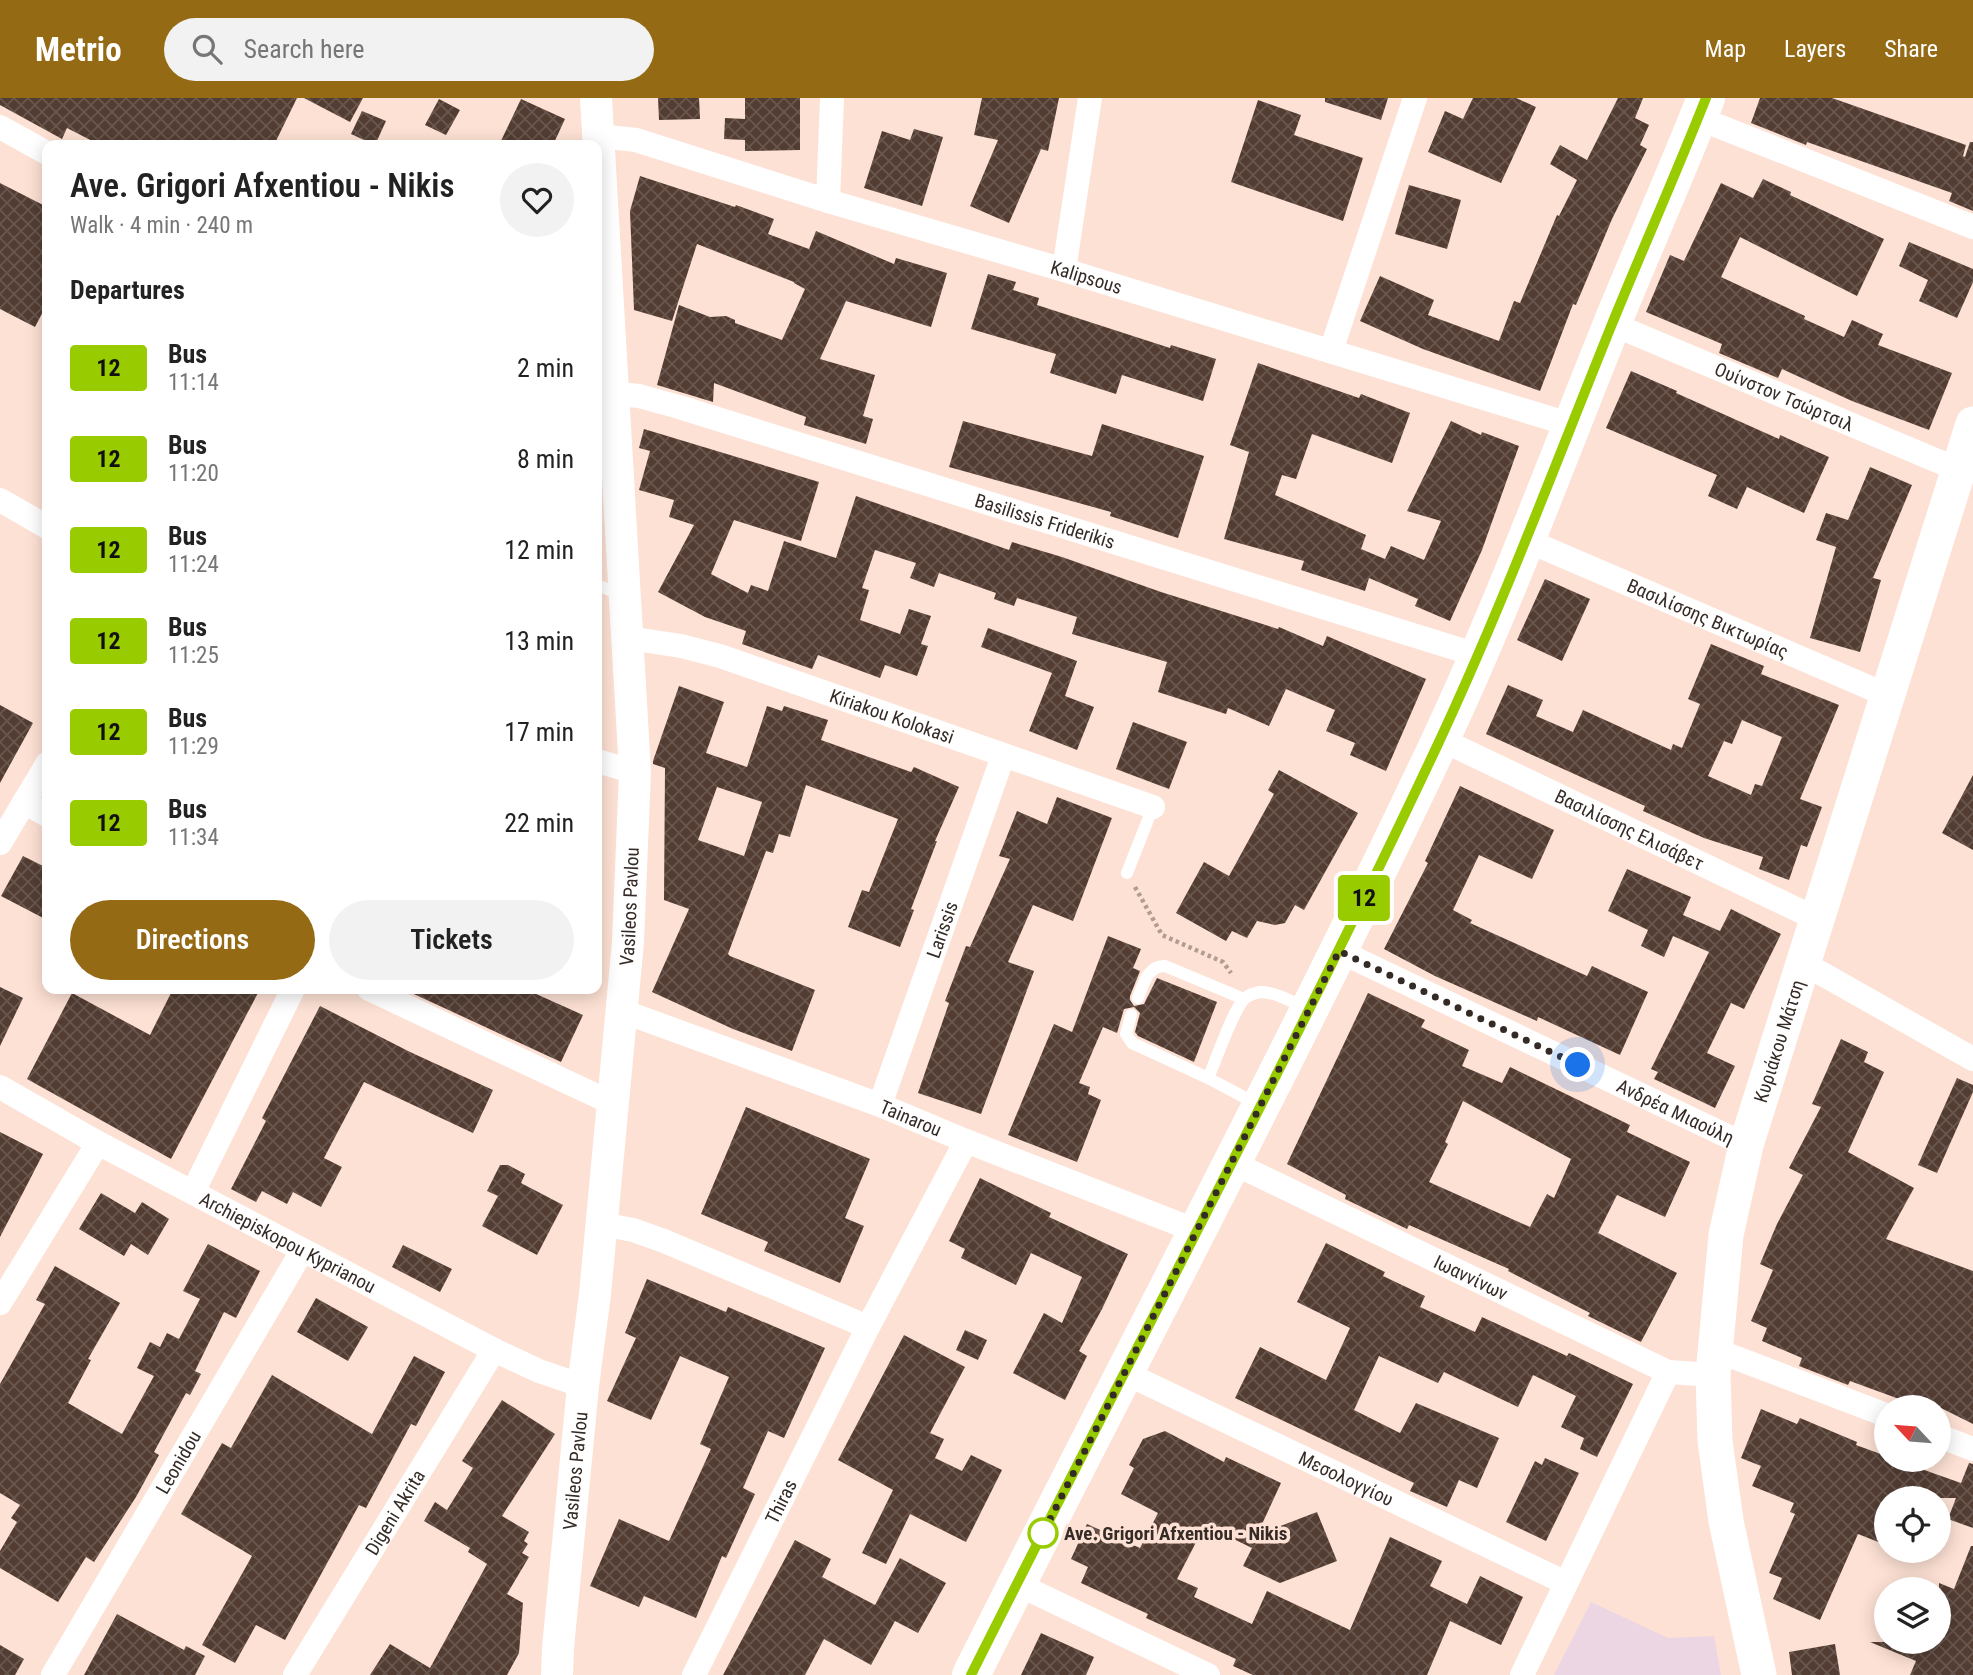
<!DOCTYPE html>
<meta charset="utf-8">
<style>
body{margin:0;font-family:"Roboto Condensed",sans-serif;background:#f2f2f2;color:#222;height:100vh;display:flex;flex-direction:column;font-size:26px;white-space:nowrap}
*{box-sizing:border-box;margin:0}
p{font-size:23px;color:#767676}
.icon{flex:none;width:38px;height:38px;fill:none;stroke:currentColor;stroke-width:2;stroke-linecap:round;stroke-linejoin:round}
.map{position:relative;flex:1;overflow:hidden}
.sheet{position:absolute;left:42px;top:42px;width:560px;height:854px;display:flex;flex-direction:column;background:#fff;border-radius:14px;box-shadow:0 4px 18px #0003}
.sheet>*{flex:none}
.badge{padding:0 14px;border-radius:5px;font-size:24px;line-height:46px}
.needle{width:46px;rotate:296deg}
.controls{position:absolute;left:1874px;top:1297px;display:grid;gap:14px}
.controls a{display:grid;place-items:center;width:77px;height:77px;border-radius:50%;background:#fff;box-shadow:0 4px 18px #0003;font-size:35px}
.you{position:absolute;width:35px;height:35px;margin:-18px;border:5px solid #fff;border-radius:50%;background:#1a73e8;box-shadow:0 0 0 10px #1a73e833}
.map>.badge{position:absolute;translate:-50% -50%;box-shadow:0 0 0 4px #fff}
h2{padding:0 28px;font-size:26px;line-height:63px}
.round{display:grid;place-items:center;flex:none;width:74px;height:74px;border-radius:37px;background:#f2f2f2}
.head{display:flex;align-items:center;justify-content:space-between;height:119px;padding:0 28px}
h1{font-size:33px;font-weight:600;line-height:52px}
.primary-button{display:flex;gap:14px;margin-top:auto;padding:14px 28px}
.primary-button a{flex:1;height:80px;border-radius:42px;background:#956a15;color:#fff;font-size:28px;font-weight:600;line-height:80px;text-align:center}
.primary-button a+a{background:#f2f2f2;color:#222}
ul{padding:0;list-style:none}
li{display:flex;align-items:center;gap:21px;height:91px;padding:0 28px}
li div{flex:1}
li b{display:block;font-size:26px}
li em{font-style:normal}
li .badge{min-width:77px;font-weight:700;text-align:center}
header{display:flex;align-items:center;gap:42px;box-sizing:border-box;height:98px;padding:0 35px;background:#956a15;color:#fff}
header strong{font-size:33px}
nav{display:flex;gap:38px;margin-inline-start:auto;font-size:24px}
.search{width:490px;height:63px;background:#f2f2f2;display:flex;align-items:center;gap:18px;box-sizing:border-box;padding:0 24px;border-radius:38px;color:#767676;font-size:26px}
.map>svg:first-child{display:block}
.education{fill:#edd6e3}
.building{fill:url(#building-cross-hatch);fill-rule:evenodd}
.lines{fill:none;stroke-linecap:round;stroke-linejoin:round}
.path{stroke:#b19c92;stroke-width:4.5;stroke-dasharray:3.5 3.5;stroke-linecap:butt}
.service{stroke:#fff;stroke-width:12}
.minor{stroke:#fff;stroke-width:24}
.tertiary{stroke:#fff;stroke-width:32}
.secondary{stroke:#fff;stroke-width:35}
.primary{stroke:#fff;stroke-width:38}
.line-casing{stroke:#fff;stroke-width:16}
.line{stroke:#9c0;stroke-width:10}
.walk{stroke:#352b26;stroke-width:7;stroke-dasharray:0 12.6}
.stop-dot{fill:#fff;stroke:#9c0;stroke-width:3.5}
.labels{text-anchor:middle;stroke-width:7;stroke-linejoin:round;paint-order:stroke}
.street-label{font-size:19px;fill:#352b26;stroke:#fde1d4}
.stop-label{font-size:19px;font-weight:bold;fill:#352b26;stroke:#fde1d4;text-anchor:start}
</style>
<header>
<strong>Metrio</strong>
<div class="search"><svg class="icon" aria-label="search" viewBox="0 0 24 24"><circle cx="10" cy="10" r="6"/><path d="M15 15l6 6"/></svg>Search here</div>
<nav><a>Map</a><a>Layers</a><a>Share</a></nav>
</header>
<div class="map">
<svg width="1973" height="1577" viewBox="0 0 1973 1577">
<defs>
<pattern id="building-cross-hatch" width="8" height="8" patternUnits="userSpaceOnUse" patternTransform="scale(1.75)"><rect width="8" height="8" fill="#533d33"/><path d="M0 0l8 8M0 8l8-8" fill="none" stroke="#69574f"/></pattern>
</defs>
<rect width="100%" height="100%" fill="#fde1d4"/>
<path class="education" d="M1591,1504l77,36 46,-2 7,39h-167z"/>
<path class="building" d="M0,0h297l-23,47h-174l-33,-17 -5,11 -62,-34z
M304,0h59l-13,24z
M658,0h41l1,21 -41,1z
M745,0h55v52l-55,1v-11l-21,-1 1,-21 20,1z
M982,0h77l-11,53 -7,-2 -32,74 -39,-17 28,-66 -24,-5z
M1325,0h63l-7,22 -56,-18z
M1473,0h43l20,9 -35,76 -73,-31 17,-41 18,8z
M1618,0h25l-8,20 14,7 -9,20 7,4 -35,70 -36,86 -3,-1 -33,87 -117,-42 -63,-28 20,-45 54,24 -6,15 71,26 15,-40 6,2 37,-88 2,1 18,-36 -27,-16 10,-19 27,15z
M1760,0h72l134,47 -3,11 2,1 5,-15h3v69l-24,-10 3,-8 -145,-51 -1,3 -55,-22z
M439,1l21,11 -14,25 -21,-10z
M521,1l44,20 -12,26h-54z
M1258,2l43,15 -7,20 69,23 -20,63 -112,-39z
M362,13l24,10 -11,24 -24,-11z
M914,31l29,8 -21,69 -58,-18 18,-57 28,9z
M640,78l95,31 1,-2 38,14 -6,15 41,15 7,-18 78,33 2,-6 51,15 -16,54 -85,-26 -26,58 55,16 -12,41 10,3 -7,25 -62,-19 2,-8 -92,-34 -1,19 -56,-17 22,-80 31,12 16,-1 9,4v3l47,17 23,-51 -11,-6v-1l-97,-38 -25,77 -38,-11 -4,-99z
M1763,81l28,13 -1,3 94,44 -27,57 -117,-59 -19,40 84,39 -1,3 40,18 8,-17 31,14 -5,11 74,28 -23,57 -77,-29 -70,-32 -4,9 -59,-25 3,-9 -76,-32 24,-57 14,6 37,-78 32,15z
M0,85l47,24v97l-12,23 -35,-18z
M1409,87l52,15 -14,49 -52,-15z
M1909,144l64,27v13l-16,36 -38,-17 9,-21 -29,-14z
M988,176l28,8 -3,8 26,8 -2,7 133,43 1,-3 45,14 -13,42 -81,-26 -6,19 -66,-21 6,-19 -85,-25z
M1258,265l101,35 2,-4 49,19 -18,50 -80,-29 -16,45 -14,-4 -7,20 91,40 -5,14 24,10 6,-13 33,14 17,-39 -34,-10 44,-90 30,14 1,-3 37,14 -37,104 -32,71 -35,-15 3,-7 -49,-21 -4,13 -64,-21 3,-9 -80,-22 25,-87 -19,-7z
M1631,273l46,20 -1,2 103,46 1,-4 49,22 -25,56 -57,-26 -10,22 -29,-13 9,-21 -111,-47z
M963,323l129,35 10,-32 102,32 -26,82 -68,-22 1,-4 -162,-45z
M644,331l175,53 -18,59 -67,-21 -23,54 37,19 3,-8 17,6 16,-50 52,17 20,-62 153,54 3,-8 50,15 99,35 117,37 1,-2 44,19 4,-10 99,43 -40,92 -36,-16 5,-12 -29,-12 9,-21 -49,-21 -17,37 -41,-18 -2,6 -68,-22 9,-30 -95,-28 5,-17 -60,-19 -3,8 -20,-7 2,-6 -57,-20 -5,14 -24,-9 6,-15 -41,-13 -13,38 7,2 -9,30 40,14 9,-25 22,7 -10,28 7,2 -11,30 -32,-11 -5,13 -62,-23 -6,14 -70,-25 4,-13 -41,-14 -47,-25 36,-67 -25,-8 5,-17 -35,-10 11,-39 -11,-3z
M1870,369l42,18 -39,93 8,2 -21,72 -50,-14 26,-91 -20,-7 10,-27 22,7z
M1545,481l45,20 -28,62 -45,-21z
M988,530l89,33 -12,35 29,11 -17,43 -48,-19 23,-58 -71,-26z
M1711,546l53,22 -3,8 78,31 -39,94 22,8 -15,40 -6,-2 -12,35 -30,-11 4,-12 -59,-19 -61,-27 2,-5 -159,-72 22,-49 35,15 -7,16 37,16 10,-22 88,40 2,-6 9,4 18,-44 -12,-5zM1742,622l40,17 -20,49 -7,-2 -4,11 -43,-19 16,-35 8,3z
M679,588l45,16 -18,51 41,14 20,-61 15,5 2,-5 44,14 -7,20 90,32 3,-5 45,20 -24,54h2l-26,68 3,1 -14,37 -52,-20 14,-37 7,2 29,-73 -92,-34 -16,52 -11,-3 -6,19 -7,-2 -38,103 2,2 85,34 -23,61 -59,-22 -81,-37 37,-83 -25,-9 1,-132 -12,-4v-3zM717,689l45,15 -18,54 -46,-16z
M0,607l33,18 -33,60z
M1133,624l54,20 -18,47 -53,-20z
M1279,672l79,43 -54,97 -9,-5 -10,18 -10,2 -18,-4 -10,17 -15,-7 -6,10 -50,-28 28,-51 25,14 45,-82 -6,-4z
M1973,677v75l-31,-17z
M1460,688l94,44 -22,49 -53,-24 -26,55 19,10 -2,3 117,53 5,-10 56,26 -28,63 -82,-38 -1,4 -102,-45 -51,-27 44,-86 -3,-2z
M1057,699l55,21 -39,103 -40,-16 -25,57 26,9 -53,143 -63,-21 31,-90 -4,-2 21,-55 4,1 40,-88 -11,-3 18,-45 30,13z
M23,758l24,12v52l-46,-24z
M1627,771l64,28 -8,18 37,16 11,-22 50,25 -37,75 -13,-6 -24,50 28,13 -20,42 -61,-29 4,-7 -7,-3 58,-117 -36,-16 -9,21 -23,-11 7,-16 -40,-19z
M1108,838l33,13 -8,19 7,3 -10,25v4l4,6 10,-2 13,-26 60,24 -23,60 -56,-26 -3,-4 5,-19 -6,-6 -10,2 -7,24 -14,-6 -24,56 11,4 -2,7 13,6 -24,62 -69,-27 46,-111 18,8z
M0,889l23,11 -23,48z
M173,891h87l-89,170 -144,-80 45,-86 78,42z
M403,891h122l58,26 -22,47z
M1368,895l57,27 -4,7 48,23 -7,16 40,17 8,-16 120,58 -3,7 63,30 -25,55 -48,-22 -19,38 79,40 -36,69 -53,-26 2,-3 -82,-42 1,-2 -100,-44 -2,4 -62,-30 1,-4 -59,-31zM1463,1003l108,58 -17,39 -7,-4 -17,33 -101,-45 19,-38 -3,-2z
M320,908l90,46 83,38 -20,43 -109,-51 -40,76 18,9 -21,40 -28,-15 -6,12 -25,-13 -6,11 -25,-13 35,-68 -4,-3z
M1841,941l27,13 -4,10 20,10 -36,80 66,36 -28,51 87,32v153l-34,-17h-18l-71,-26 -2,4 -49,-19 3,-8 -40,-17 5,-13 -16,-7 22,-51 -13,-6 17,-40 26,-49 -14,-7 32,-61 -9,-3z
M1957,980l16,7v7l-36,81 -19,-8z
M746,1009l124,52 -25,59 19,8 -24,57 -76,-32 4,-9 -67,-28z
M0,1034l43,22 -43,83z
M500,1067h8l17,9 -4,9 42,22 -26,50 -55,-29 16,-30 -11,-5z
M980,1080l71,35 -2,4 79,37 -26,55 -23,42 8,5 -22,44 -52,-27 31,-60 18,10 20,-46 -51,-24 -15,32 -55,-27 4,-9 -16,-8z
M101,1095l34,20 7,-11 27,17 -21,36 -17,-11 -7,12 -45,-27z
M1326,1145l59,29 -2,4 42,20 -5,11 55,25 7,-15 85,39 2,-3 64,31 -36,73 -17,-8 4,-11 -23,-11 15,-31 -43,-21 -15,32 -74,-35 -6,11 -59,-27 -25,54 46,23 16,-30 83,35 -22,50 -18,-8 -12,27 -37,-16 4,-8 -179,-85 25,-51 66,33 24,-52 -53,-26z
M208,1146l52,27 -24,47 -12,-6 -29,59 6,3 -11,21 -4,-2 -32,59 5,3 -23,42 -42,65 -8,-5 -28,45 -58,-34v-17l17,-29 -6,-4 9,-13 -20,-12v-109l45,-80 -9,-4 19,-34 65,37 -32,56 3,1 -23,43 54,31 32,-58 -17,-8 13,-26 10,5 7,-14 12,6 21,-40 -17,-8z
M403,1147l49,24 -12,23 -48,-25z
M647,1181l79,33 2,-5 97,41 -41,90 -16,-7 -25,57 12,6 -29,64 -4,-2 -26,62 -52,-22 -5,11 -49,-21 29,-67 50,22 42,-92 -11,-5 29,-67 -49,-21 -29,64 -44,-19 29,-63 -11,-5z
M316,1200l52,29 -20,34 -51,-29z
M965,1232l22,10 -9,20 -22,-10z
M904,1237l61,32 -35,66 14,6 -9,19 27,13 9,-16 31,15 -36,72 -56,-28 -24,50 -24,-11 31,-63 -55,-30z
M414,1258l31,16 -29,54 -5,-2 -45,84 -7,-3 -74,135 -29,-15 -21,38 -33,-18 50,-89 -71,-42 41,-71 9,5 41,-73 100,59z
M502,1302l53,34 -53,82 27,16 -5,9 4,3 -6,9 7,4 -22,37 16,9 -4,50 -12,22h-137l20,-31 40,24 57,-104 -19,-12 2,-4 -46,-27 11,-19 12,8 26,-42 -11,-7z
M1761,1311l36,15 3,-6 57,24 -1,3 30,11v4h10l65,23 8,-20 4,1v64l-25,-9 8,-21h-70v47l-28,-11 -38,86 -47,-21 9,-21 -13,-5 26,-59 -5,-2 4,-9 -42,-17 9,-20 -20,-8z
M1165,1333l59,31 2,-5 55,26 -24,52 60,-23 20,49 -57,22 -37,-17 9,-18 -47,-23 -28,54 21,9 -4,9 58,27 15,-33 83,39 40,-93 52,24 -12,25 37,18 13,-28 43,21 -22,48 -51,-24 -23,54h-174l-20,-9 3,-7 -90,-41 2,-4 -67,-31 7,-16 -17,-8 16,-35 53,24 18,-35 -37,-19 13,-26 -5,-3 14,-26z
M1545,1360l34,15 -33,68 -40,-19 29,-61 7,4z
M795,1442l36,19 -9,18 53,28 25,-47 46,25 -28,50 -23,-12 -24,44 -47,-26 -19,36h-82z
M1971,1448h2v129h-63l6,-14 -46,-19h69v-59l15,6z
M117,1516l67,36 2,-4 19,10 -10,19h-111z
M1041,1535l53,24 -8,18h-65z
M1835,1546l5,31h-48l-3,-23z
M0,1547l24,14 -9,16h-15z"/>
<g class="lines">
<path class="path" d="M1135,789l27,48 61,27 8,11"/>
<path class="service" d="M597,487l25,10
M1127,775l26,-66
M1138,900c5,-13 10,-33 27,-32l79,33
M1131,917l-5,19 6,9 76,35
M1257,1006l-49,-26c9,-19 24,-67 37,-80 4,-3 10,-5 15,-6 16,0 32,10 46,16"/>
<g class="minor">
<path d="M1698,20l275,109"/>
<path d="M0,29l47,26"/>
<path id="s1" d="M598,38l38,4 192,61 236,69 508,155"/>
<path d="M828,103l4,-103"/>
<path d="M1064,172l26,-172"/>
<path id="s2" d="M1612,226l347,146"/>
<path d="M1331,253l84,-253"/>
<path id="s3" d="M597,294l42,4 40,11 798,248"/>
<path d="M0,402l47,27"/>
<path id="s4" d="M1526,442l363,156"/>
<path id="s5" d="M628,540l53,8 39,10 433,151"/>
<path id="s6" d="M1440,641l377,180"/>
<path d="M597,663l38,11"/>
<path d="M24,704l23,13"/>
<path d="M0,745l47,-79"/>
<path id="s7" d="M1339,853l407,194"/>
<path d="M1803,865l170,96"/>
<path d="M369,891l243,114"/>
<path id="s8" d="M622,913l258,94 86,36 231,90"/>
<path id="s9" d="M0,989l98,56 396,207 45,21 44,15"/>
<path id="s10" d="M880,1007l123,-349"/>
<path id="s11" d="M1233,1065l435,209 45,3"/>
<path d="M193,1094l100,-203"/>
<path d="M601,1126l32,6 31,11 204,86"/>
<path d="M0,1205l98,-160"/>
<path d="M1715,1252l171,65"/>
<path id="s12" d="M1125,1275l441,210"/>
<path d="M1939,1338l34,13"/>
<path d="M1017,1486l191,91"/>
<path id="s13" d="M53,1577l249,-424"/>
<path id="s14" d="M295,1577l199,-325"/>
<path id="s15" d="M694,1577l174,-348 98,-186"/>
<path d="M1522,1577l146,-303"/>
</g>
<path class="tertiary" id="s16" d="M557,1577l1,-27 25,-262 12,-92 33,-352 7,-170 -39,-674"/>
<path class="secondary" id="s17" d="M1759,1577l-33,-154 -11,-80 -2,-66 13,-140 20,-90 227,-721"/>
<path class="primary" d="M971,1577c155,-310 319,-616 467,-930 65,-138 117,-280 174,-421 31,-76 64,-150 94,-226"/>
</g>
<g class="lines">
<defs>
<path id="line" d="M971,1577c155,-310 319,-616 467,-931 64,-137 117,-279 174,-420 31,-76 64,-150 94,-226"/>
</defs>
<use href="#line" class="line-casing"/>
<use href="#line" class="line"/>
<path class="walk" d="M1043,1435l-2,4 298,-586 239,114"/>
</g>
<circle class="stop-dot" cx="1043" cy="1435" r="14"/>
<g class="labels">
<g class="street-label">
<text dy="7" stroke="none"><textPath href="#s1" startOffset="509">Kalipsous</textPath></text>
<text dy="7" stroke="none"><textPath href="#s2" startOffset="187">Ουίνστον Τσώρτσιλ</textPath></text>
<text dy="7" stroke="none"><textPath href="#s3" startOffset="467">Basilissis Friderikis</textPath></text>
<text dy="7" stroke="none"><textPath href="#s4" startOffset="198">Βασιλίσσης Βικτωρίας</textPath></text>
<text dy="7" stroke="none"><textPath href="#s5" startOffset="276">Kiriakou Kolokasi</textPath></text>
<text dy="7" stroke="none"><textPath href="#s6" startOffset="210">Βασιλίσσης Ελισάβετ</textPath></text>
<text dy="7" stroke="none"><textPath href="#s16" startOffset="772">Vasileos Pavlou</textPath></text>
<text dy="7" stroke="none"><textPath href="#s10" startOffset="186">Larissis</textPath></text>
<text dy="7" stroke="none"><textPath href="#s17" startOffset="646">Κυριάκου Μάτση</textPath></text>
<text dy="7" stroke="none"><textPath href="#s7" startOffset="373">Ανδρέα Μιαούλη</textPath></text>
<text dy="7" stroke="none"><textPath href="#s8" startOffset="308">Tainarou</textPath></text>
<text dy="7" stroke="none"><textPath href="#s9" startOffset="327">Archiepiskopou Kyprianou</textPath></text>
<text dy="7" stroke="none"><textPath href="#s11" startOffset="264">Ιωαννίνων</textPath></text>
<text dy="7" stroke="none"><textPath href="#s13" startOffset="247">Leonidou</textPath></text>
<text dy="7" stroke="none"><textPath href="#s16" startOffset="205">Vasileos Pavlou</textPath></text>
<text dy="7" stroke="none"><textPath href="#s12" startOffset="245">Μεσολογγίου</textPath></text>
<text dy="7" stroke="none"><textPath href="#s15" startOffset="194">Thiras</textPath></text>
<text dy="7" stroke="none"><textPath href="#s14" startOffset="191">Digeni Akrita</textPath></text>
</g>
<g class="stop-label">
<text x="1064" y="1442">Ave. Grigori Afxentiou - Nikis</text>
</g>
</g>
</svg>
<div class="controls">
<a><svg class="needle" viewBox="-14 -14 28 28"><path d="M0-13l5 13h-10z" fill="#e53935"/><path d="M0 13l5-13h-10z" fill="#767676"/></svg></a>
<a><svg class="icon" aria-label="locate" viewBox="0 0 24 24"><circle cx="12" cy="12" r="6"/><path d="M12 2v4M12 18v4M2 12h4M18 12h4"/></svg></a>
<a><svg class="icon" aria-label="layers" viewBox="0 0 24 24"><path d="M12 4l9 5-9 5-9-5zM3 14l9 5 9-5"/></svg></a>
</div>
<div class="you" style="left:1578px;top:967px"></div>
<b class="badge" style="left:1364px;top:800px;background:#9c0;color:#111">12</b>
<section class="sheet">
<div class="head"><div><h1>Ave. Grigori Afxentiou - Nikis</h1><p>Walk · 4 min · 240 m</p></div><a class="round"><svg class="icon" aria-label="heart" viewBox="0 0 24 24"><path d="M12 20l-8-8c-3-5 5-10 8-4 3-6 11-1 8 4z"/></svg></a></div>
<h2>Departures</h2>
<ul>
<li><span class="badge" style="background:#9c0;color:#111">12</span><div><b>Bus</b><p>11:14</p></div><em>2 min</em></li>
<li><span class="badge" style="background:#9c0;color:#111">12</span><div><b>Bus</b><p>11:20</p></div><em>8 min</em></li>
<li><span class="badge" style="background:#9c0;color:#111">12</span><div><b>Bus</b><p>11:24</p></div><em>12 min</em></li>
<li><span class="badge" style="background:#9c0;color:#111">12</span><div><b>Bus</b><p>11:25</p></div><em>13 min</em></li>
<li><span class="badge" style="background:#9c0;color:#111">12</span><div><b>Bus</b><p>11:29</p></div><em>17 min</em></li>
<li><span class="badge" style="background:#9c0;color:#111">12</span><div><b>Bus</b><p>11:34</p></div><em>22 min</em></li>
</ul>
<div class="primary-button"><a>Directions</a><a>Tickets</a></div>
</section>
</div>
